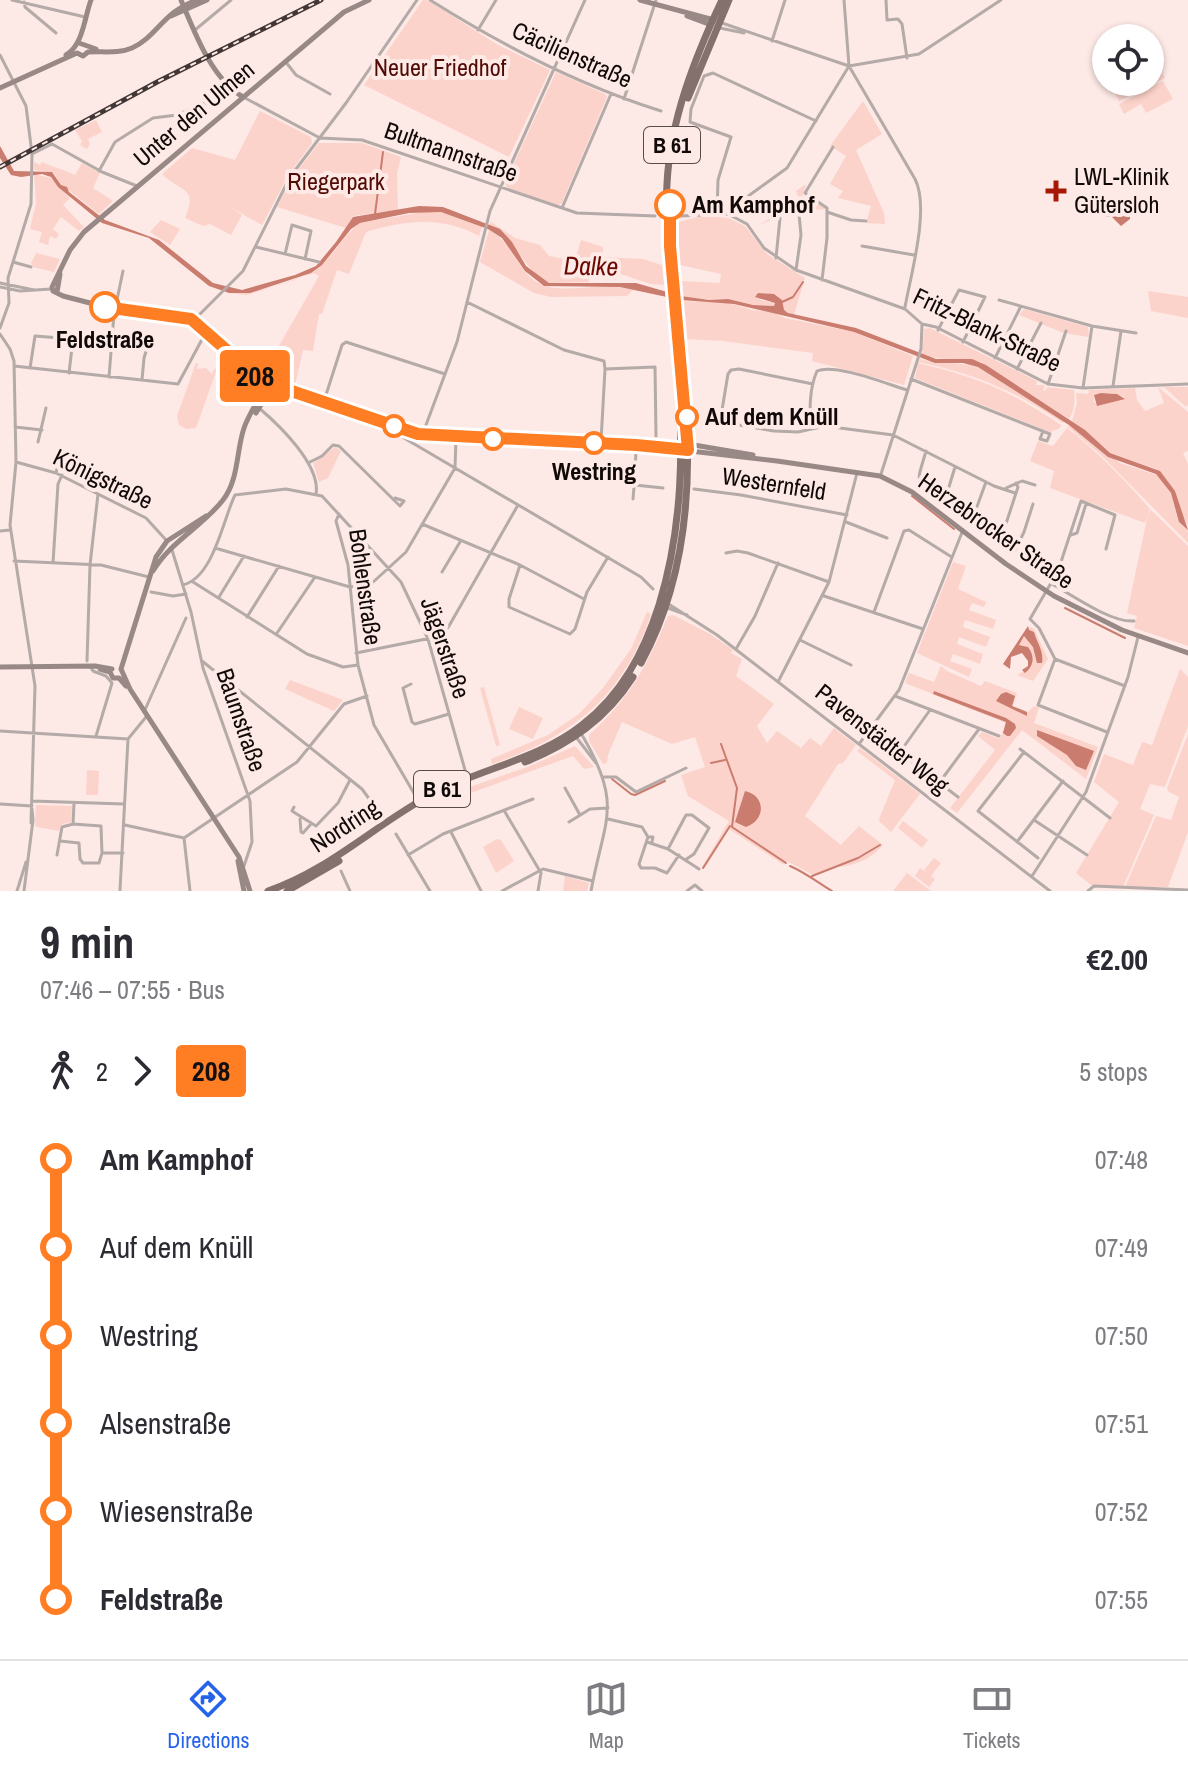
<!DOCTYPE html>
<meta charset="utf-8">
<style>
body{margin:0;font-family:"Archivo Narrow",sans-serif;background:#f2f2f3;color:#2b2b33;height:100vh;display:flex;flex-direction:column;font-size:30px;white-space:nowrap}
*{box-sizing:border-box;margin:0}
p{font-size:26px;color:#7c7c81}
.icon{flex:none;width:44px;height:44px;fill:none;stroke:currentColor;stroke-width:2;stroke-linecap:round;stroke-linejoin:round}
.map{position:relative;height:891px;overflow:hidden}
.side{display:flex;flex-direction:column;background:#fff;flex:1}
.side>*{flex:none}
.badge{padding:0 16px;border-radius:6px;font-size:28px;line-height:52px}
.tools{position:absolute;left:1092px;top:24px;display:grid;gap:16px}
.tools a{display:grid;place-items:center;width:72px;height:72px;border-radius:50%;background:#fff;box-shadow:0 2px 6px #0004;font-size:40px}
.map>.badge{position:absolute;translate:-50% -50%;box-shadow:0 0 0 4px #fff}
.legs{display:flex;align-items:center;gap:12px;height:88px;padding:0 40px;font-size:26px}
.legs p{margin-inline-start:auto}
.summary{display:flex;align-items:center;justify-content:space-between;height:136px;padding:0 40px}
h1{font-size:44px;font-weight:700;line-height:60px}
ul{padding:0 40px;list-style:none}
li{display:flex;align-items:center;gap:28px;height:88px;font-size:30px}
li i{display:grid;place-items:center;width:12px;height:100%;margin:0 10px;background:currentColor}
li i::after{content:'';width:20px;height:20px;margin:-10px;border:6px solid;border-radius:50%;background:#fff}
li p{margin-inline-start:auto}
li:first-child i{background:linear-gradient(#0000 50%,currentColor 0)}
li:last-child i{background:linear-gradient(currentColor 50%,#0000 0)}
.dock{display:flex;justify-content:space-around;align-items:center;height:112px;border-top:2px solid #e1e1e2;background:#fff;font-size:22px;color:#7c7c81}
.dock a{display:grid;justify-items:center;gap:4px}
.dock .current{color:#2563eb}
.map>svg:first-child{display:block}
.green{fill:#fcd3cb;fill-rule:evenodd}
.water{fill:#ca7c6e}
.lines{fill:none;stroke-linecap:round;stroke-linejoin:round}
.stream{stroke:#ca7c6e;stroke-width:2}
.street{stroke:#b4aaa8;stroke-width:3}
.secondary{stroke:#988986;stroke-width:5}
.primary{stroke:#84716e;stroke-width:7}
.rail-casing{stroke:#423736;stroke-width:5}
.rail{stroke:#fde9e5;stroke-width:2;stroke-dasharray:6;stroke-linecap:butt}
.line-1-casing{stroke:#fff;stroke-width:18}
.line-1{stroke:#ff7d23;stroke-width:12}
.poi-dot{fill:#a81605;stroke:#fde9e5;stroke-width:3}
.stop-1-dot{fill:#fff;stroke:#ff7d23;stroke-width:4}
.labels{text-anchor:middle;stroke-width:8;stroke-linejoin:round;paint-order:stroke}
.shield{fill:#fde9e5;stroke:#584c4a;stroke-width:2}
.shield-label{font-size:22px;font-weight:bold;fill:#110908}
.street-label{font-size:24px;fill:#110908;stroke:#fde9e5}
.park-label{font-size:24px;fill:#520a04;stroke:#fde9e5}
.poi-label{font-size:24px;fill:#110908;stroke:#fde9e5;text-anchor:start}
.stop-label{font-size:24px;font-weight:bold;fill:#110908;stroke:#fde9e5;text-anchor:start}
.water-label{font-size:26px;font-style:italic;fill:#6a0801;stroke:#fde9e5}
</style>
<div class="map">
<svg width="1188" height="891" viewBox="0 0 1188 891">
<rect width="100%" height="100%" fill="#fde9e5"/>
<path class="green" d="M423,0h4l71,45 52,25 -41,87 -145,-72z
M1156,61l9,17 -46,23 -10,-19h41v-18z
M556,72l49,22 2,3 -45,106 -4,2 -50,-16 -3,-6z
M1163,81l10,18 -27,14 -5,-9 -17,10 -5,-10z
M863,101l19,33 -26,16 28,63 1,11 -19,-1 5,-17 -33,-8 5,-7 -13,-7 16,-28 -16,-10z
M260,111l51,26 1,6 -24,33 -26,49 -34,-19 14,9 -11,20 -21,-11 -7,2 -18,-8c13,-31 -3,-25 -23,-44l30,-26 43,12z
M96,120l6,12 -14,7 2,5 -3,5 -7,-4 2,-4 -7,-11z
M319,143h43l39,14 -4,17 1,36 -45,6 -7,12 -69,-21 15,-29z
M34,162l6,3 2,-3c10,5 21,7 33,13l7,-12 18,10 -7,15 20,13 -14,13c-6,-5 -34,-27 -38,-29l-7,-12 -20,-3z
M34,174l17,4 19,20 -7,7 21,22 -5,4 -18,-14 -8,12 6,5 -3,5 -6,-3 -2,9 -9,-3 3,-10 -12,-3 6,-26z
M806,184l-4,14 18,5 6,6c-26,2 -48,5 -71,19l44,-29 -3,-8z
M428,211l13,1 41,14 -3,10c-36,-20 -74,-16 -113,-4l-17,42 -12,-4 -15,44h-3l-6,37 -10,-1 -8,35 -18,-4 15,-18 -12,-6 -11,21 -4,-1 7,-19 47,-82 -5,-3 -67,22 -19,-2c22,1 78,-12 94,-28 13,-13 23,-31 38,-42z
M702,216l26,2 17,8 22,28 38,24 -11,37 -10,-4c-4,-11 -6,-16 -19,-18l-5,7 15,3 -1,3 -21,-1 -25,-6 -19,1 -28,-4v-15l39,2 1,-9 -41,-9 -2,-43z
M161,220l19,9 -10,16 -20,-13z
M491,222l24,16 25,7 9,11 21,4 7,-7 4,-13 22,7v10l40,2 19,6 2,20 -14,-1 -29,-10 -28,-1 -5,9 -40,1c-25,-14 -33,-45 -59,-58z
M489,230c25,12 30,49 57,56 28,8 59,-6 87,4l-6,6 -76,1 -17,-4 -54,-31z
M36,253l24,6 -6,13 -21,-5 -2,-4z
M1148,291l40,6v21l-37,-7z
M681,301l48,2 23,7 21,2 12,6 69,14 59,24 -9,29 -92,-24 1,-8 -90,-12 -39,-2z
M1024,309l64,18 1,10 -25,-4 -45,-18z
M930,328l107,53 -1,4h9l-2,5 2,1 3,-4 26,3c1,10 1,20 -5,29l-88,-57c-21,-4 -39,-1 -59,-7l2,-26z
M920,359c22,6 44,2 65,10l79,52 -1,2c-50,-33 -85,-48 -144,-61z
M196,363h2l-1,6 9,-1 6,6 3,-6 2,1 -21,59 -10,1 -7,-4 -2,-9z
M918,363c59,14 93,28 143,62l-1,3 -10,4 -135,-54z
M1158,387l30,25v39l-5,2 5,11v61l-7,-11 -6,-23 -19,-22 -46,-16 -38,-32 5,-18 -1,-10 12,1 1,-4 46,-2 2,12 8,11 19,-8zM1101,393h11l13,4 -23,8 -8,-3v-7z
M1164,387h24v18l-2,2z
M1069,425l51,38 37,12 14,18 8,29 9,8v13l-87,-88 -33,-28z
M1067,428c27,20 61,55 83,81l-5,14 -95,-35 4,-17 -24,-10 8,-20 15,5z
M335,447l6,4 -13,27 -9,4 -6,-19z
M1151,510l37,36v100l-54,-18 3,-12 -10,-3 21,-99z
M953,562l13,4 -8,23 28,13 -2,5 -12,-4 -3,7 27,10 -3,9 -28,-9 -2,7 27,10 -4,10 -27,-10 -2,7 26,10 -3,10 -27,-10 -3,7 22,8 -3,8 -52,-24z
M647,612l4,2c-27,82 -79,123 -159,150l-1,-5 57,-24 31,-21 24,-26 28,-39z
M673,615l37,19 23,16 -2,3 11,6 -6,17 38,28 -17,22 10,17 10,-12 24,17 9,-10 11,8 13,-18 22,17 -13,18 -5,1 -33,52 36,29 18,-19 24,19c-12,14 -25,19 -42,22l-2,-2 -24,11 -28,-15 -3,4 -55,-36 -24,39 -3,-1 27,-46 -41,-25 -7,-21 24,-8 -10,-30 -23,7 -50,-22 -14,33 -1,8 -4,1 -14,-23v-6c42,-38 57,-68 79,-119z
M1030,627l4,2 14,30 -15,22 -16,-6 14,-8 -5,-21 -8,-1z
M941,666l6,5 34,15 4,-5 32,12 -4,13 15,6 6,-6 5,2 -5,15 64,24 -12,32 -64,-49 -65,83 -7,-5 45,-58 -17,-14 4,-4 18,7 6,-16 -101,-40 4,-10 25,9z
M1180,669l8,8v49l-23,61 -15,-3 -10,25 14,6 -31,72 -32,-2 -15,-12 43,-71 -25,-20 10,-28 29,11 9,-23 10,3z
M290,680l53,20 -9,11 -49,-22z
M484,687l16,58 -4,1 -16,-58z
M519,707l24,11 -10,21 -24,-10z
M1188,734v98l-20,55h-43l31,-71 15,4 8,-23 -10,-5 -2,-4z
M575,746l19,21 -10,2 -11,-13 -105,38 -4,-5 66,-23z
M860,748l60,46 -29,38 -11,-10 -1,-3 16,-39 -38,-29z
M87,770l12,1 -1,24h-12z
M36,805l36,1 -1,16 -9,2 -3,7 -22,-4 -2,-2z
M903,821l25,19 -6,8 -24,-20z
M497,839l4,1 13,21 -18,12 -13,-26z
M934,858l7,5 -10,13 4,3 -6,8 -14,-11 5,-8 9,6 -5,-4z
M907,873l24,18h-38z
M565,876l24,7 -2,8h-24z"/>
<path class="water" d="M0,146l14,25 38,1 9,13 6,2 2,5 36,28 54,20 54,43 29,7 53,-15 21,-9 20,-24 17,-25 66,-11 24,1 57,22 12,13 14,24 23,17h87l45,13 28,4 19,-1 25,6 21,1 1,-3 -20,-6 3,-4 16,1 8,6 2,10 4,3 68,15 80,31h36l14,6 99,65 25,23 50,18 15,20 13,39 -9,-8 -8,-29 -15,-19 -48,-17 -39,-32 -91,-58 -15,-4h-28l-81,-31 -120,-28 -53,-4 -61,-13 -76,-1 -19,-15 -23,-33 -14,-9 -47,-17 -32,1 -49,10 -9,6 -29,36 -11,8 -61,20h-21l-20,-7 -60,-48 -47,-15 -44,-36 -7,-10 -9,-3 -21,3 -10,-2 -11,-17z
M1105,204h12l13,11v4l-9,7 -9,-9 -16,-2 -1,-7z
M1101,393l16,1 8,5 -28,7 -3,-11z
M1028,626l1,4 5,2c3,11 10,19 8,31h-5l-4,-16 -9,-11 -5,9 9,2c7,9 6,19 -3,26l-3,-3 6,-4v-5l-6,-8 -11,4 -1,12 -7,-5z
M934,691l72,27 9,6 1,4 -6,8h-3l-4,-3 3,-11 -73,-28z
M1006,692l9,4 -3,10 15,6v4l-31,-15 5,-7z
M1037,730l57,21 -8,19 -10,-4 -9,-11 -30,-19z
M745,791c22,5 20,30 1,36l-11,-5z"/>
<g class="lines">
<path class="stream" d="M375,214l8,-62
M782,302l11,-5 10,-15
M912,496l42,33
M1065,608l60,30
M721,744l16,44 -5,39 54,36
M711,763l14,-3
M612,779l19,15 4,1 30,-14
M790,866c16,7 27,16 42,25
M703,868l27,-42
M812,876l46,-18 22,-13"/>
<path class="street" d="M12,0l73,17
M430,0c73,46 149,85 231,111
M844,0l5,66 66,113c15,29 -4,95 -10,128
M886,0l1,20 11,-1 4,5 5,34
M24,2l1,5 31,26
M722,23l127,43 70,-12 82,-54
M720,28l24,5
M195,30l36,-30
M478,30l18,-30
M772,41l13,-41
M0,55l26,51 6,48 -1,50 -23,74 1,25 -9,25
M285,61l11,14 34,19
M245,98l75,40 42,2 215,73 78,3
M624,99l32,-99
M32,154l20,-10 50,28 35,14
M99,171l16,-29 38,-24 24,-3 57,-24
M562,208l49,-114
M827,212l24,8 15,1
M717,213l1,-33 13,-43 -41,-15 1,-13 13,-33 9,-3 103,48
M728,214l1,-4 58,-42 62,-102
M680,216l48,-2 19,10 17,24 32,22 109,39 17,15 14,3 112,57 35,4 105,-4
M862,246l52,9
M256,247l63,15
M285,254l7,-29 19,6 -6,28
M776,258l4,-40
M13,262l18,5
M796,270l5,-35 -2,-21
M822,280l5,-42v-30l-22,-15 28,-46
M0,283l34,7
M0,287l20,4 31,-2
M999,300l93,26 44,7
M467,302l97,48 40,11 1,8
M193,321l50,-50 47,-94 56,-74 71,-103
M938,330l21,-40 26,7 -22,45
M0,334l10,15 4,12 2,101 -6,63 25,161 -4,137
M995,358l25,-50
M14,366l164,18 28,-52
M30,368l5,-32 38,3 -4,34
M605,369l50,-2 1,69
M1017,369l24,-46
M109,377l5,-63 9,-43
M911,379l139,55 -3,7
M142,380l2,-22 7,-23
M813,384l-74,-15 -8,1 -3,4 -6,36 1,8 16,7 35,6 24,1 27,-6 68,9 101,51 21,7
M1048,384l18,-53
M1113,386l8,-55
M1083,388l9,-62
M324,401l18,-56 4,-3 99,32
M259,408c20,17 62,57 57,86
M15,427l27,3
M813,427c-5,-16 -3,-40 4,-56 18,-8 70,13 90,19
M401,428l-1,5 4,5 237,139 12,12
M1043,431l-3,8 7,2
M423,433l34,-91 33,-131 95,-211
M601,441l4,-72
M38,442l8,-34
M636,445l-1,40 28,3
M926,451c-9,32 -13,29 14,50l5,-1 10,-33
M16,462l40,11 90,45 20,22
M308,463l14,-7 11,-11 6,1 61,60 4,-5 -9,-3
M56,473l4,-18
M881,474l40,-125 1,-25
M986,482l-14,38 2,4 28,12
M1016,483l2,4 -18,55 3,4 12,4 9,-18 9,-28
M1006,488l16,-7 13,4
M694,489l47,6 106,20
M633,499l1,-12
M339,514l-3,7 12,44 10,100 16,60 41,70
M846,522l41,16
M422,524l98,41 64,34
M0,531l10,-1
M1071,535l6,-2 9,-29
M215,548l135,39 21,-3 35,-32 49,-84 1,-30
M1106,549l9,-34 -34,-14 -23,70 -28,48 9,9 16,31 70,27
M172,550l19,62 12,56 47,133 2,41 -8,24
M726,553l11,-2 11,2 81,29
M14,561l87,4 48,12
M53,563l5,-79 4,-9
M520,565l-11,34v8l61,27 5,-5 12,-37 21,-35
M442,572l18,-30
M193,582l114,72 36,13 15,-2
M1052,584c20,11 59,39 82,37
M183,585c31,-8 40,-66 52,-90l51,-6 36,7 79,86 27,57 37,131
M151,592l22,4 13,-2
M824,596l99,33
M219,597l25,-41
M667,603l50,32 333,256
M668,608l19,7
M874,612l30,-81 5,-1 41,26
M247,617l32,-51
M277,633l38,-56
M800,640l51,25
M736,649l19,-33 23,-53
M356,653l85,-17 8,-10 69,-121
M1055,659l-17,46 69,27
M87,661l3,-96 8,-71
M202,661l160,128 19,26
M90,666l3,5 13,5 6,7 -16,53
M778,682l51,-100 28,-109
M411,684l-8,4 9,34 3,2 34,-10
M895,696l104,40
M144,712l42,-94
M0,731l128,8
M873,732l85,65
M582,735c42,71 22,84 9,156
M576,737l20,26
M859,744l40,-54 64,-160
M1020,749l90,69
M900,752l30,-42
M1024,752l-46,59 60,47
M603,777h13l20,15 50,-24
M939,783l40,-54
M565,788l15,27
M32,801l92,3
M0,804l32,2
M294,807l-2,4 24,15 22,-23 12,-23
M505,812l36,61 -3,18
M300,819l1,13 2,1 8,-9
M608,819l34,8 6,10h5l-1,5
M1034,820l53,35
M569,822l21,-13 18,-1
M73,824l1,-21
M125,825l59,13 113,-76 47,-58 23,-8
M451,832l30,59
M396,834l34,57
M648,837l-9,27 2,4h14l12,5 12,-18
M184,838l6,53
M60,841l19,2 1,16 3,4h16l3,-10
M647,842l21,7 31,20
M1017,842l46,-61
M668,849l18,-34h6l17,13 -15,26 -9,6
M57,855l5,-28 11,-3 28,2 1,27h21
M408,855l35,-21 90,-35
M341,871l9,20
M1032,876l54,-84 42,-115 10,-40
M120,890l8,-151 18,-22
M17,891l9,-29
M24,891l9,-71 -1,-11
M502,891l41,-22 50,12
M687,891l8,-6 7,6
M1088,891l6,-5 94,4"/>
<path class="secondary" d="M181,0c14,33 30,78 62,97
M369,0l-25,12 -260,220 -14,18 -18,37 1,4 10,5 58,15 66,7 75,63 161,54 215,10 139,16 103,15 32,16 94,72 48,32 68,34 66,23
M640,0l74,20
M171,16l36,-16
M687,16l24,9
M79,43l17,6
M66,55c17,-10 18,-36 25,-55
M0,88l77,-35 6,3 5,-4c15,-1 30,2 44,-4 25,-11 32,-38 66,-48
M57,292l3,-18
M256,413l17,-28
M644,444h44l65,11
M206,516l-39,25 -11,16 -35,112 9,20 109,168 11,34
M153,571c18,-30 49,-44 70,-71 16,-21 13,-48 21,-72 5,-15 16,-29 22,-45
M0,667l95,-1 17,3
M100,669l10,3 3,6h6l7,8
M238,861l6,30"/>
<path class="primary" d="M688,98l41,-98
M641,663c48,-88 53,-194 41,-292
M525,762c45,-18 81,-43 108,-85
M268,891c62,-21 109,-68 166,-98 49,-25 105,-34 148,-68 40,-31 62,-73 77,-120 24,-78 25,-159 18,-240 -5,-60 -14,-120 -10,-181 3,-64 28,-127 55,-184
M287,891l52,-30"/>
<defs>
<path id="rail" d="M0,167l159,-86 162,-81"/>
</defs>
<use href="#rail" class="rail-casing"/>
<use href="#rail" class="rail"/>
</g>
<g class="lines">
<defs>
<path id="line-1" d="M105,307l86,12 71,62 156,53 218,11 52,5 -18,-204v-41"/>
</defs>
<use href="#line-1" class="line-1-casing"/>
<use href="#line-1" class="line-1"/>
</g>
<path class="poi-dot" d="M1052 179h8v8h8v8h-8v8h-8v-8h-8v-8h8z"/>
<g class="stop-1-dot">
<circle cx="670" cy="205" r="14"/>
<circle cx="105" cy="307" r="14"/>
<circle cx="687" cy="417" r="10"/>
<circle cx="394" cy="426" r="10"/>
<circle cx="493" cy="439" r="10"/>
<circle cx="594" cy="443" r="10"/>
</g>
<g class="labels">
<g class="shield">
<rect x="644" y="127" width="56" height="36" rx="6"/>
<rect x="414" y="771" width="56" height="36" rx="6"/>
</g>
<g class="shield-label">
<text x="672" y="153">B 61</text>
<text x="442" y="797">B 61</text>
</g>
<g class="street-label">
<text transform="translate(572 55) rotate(24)" y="8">Cäcilienstraße</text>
<text transform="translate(194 114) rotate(-40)" y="8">Unter den Ulmen</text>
<text transform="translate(451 152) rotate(19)" y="8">Bultmannstraße</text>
<text transform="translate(987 330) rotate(26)" y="8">Fritz-Blank-Straße</text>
<text transform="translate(103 479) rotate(26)" y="8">Königstraße</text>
<text transform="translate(774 484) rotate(9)" y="8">Westernfeld</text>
<text transform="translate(996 531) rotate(35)" y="8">Herzebrocker Straße</text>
<text transform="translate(365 587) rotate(82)" y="8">Bohlenstraße</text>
<text transform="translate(445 648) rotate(71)" y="8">Jägerstraße</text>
<text transform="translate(241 720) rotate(71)" y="8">Baumstraße</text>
<text transform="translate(882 739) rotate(38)" y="8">Pavenstädter Weg</text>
<text transform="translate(345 826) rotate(-33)" y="8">Nordring</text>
</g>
<g class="park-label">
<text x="440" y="76">Neuer Friedhof</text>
<text x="336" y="190">Riegerpark</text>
</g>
<g class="poi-label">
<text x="1074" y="185">LWL-Klinik<tspan x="1074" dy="28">Gütersloh</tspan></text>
</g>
<g class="stop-label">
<text x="692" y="213">Am Kamphof</text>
<text x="105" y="348" text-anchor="middle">Feldstraße</text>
<text x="705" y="425">Auf dem Knüll</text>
<text x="594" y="480" text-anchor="middle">Westring</text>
</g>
<g class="water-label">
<text transform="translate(591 266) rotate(1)" y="9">Dalke</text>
</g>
</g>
</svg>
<div class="tools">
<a><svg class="icon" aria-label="locate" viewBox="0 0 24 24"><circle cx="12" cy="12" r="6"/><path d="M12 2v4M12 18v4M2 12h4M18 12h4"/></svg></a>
</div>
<b class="badge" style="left:255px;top:376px;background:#ff7d23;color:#111">208</b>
</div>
<section class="side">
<div class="summary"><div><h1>9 min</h1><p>07:46 – 07:55 · Bus</p></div><b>€2.00</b></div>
<div class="legs"><svg class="icon" aria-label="walk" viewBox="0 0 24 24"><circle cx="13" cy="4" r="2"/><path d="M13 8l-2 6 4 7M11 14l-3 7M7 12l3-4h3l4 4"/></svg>2<svg class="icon" aria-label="forward" viewBox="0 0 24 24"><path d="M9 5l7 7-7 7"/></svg><b class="badge" style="background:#ff7d23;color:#111">208</b><p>5 stops</p></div>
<ul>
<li><i style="color:#ff7d23"></i><b>Am Kamphof</b><p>07:48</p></li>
<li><i style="color:#ff7d23"></i><span>Auf dem Knüll</span><p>07:49</p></li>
<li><i style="color:#ff7d23"></i><span>Westring</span><p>07:50</p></li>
<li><i style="color:#ff7d23"></i><span>Alsenstraße</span><p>07:51</p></li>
<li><i style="color:#ff7d23"></i><span>Wiesenstraße</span><p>07:52</p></li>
<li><i style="color:#ff7d23"></i><b>Feldstraße</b><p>07:55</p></li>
</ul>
</section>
<nav class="dock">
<a class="current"><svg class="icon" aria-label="directions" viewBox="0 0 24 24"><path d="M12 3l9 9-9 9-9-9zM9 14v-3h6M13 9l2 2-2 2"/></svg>Directions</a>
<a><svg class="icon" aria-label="map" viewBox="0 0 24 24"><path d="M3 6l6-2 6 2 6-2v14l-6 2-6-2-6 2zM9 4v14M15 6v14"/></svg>Map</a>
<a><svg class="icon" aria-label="tickets" viewBox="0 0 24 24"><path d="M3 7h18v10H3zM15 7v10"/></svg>Tickets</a>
</nav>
